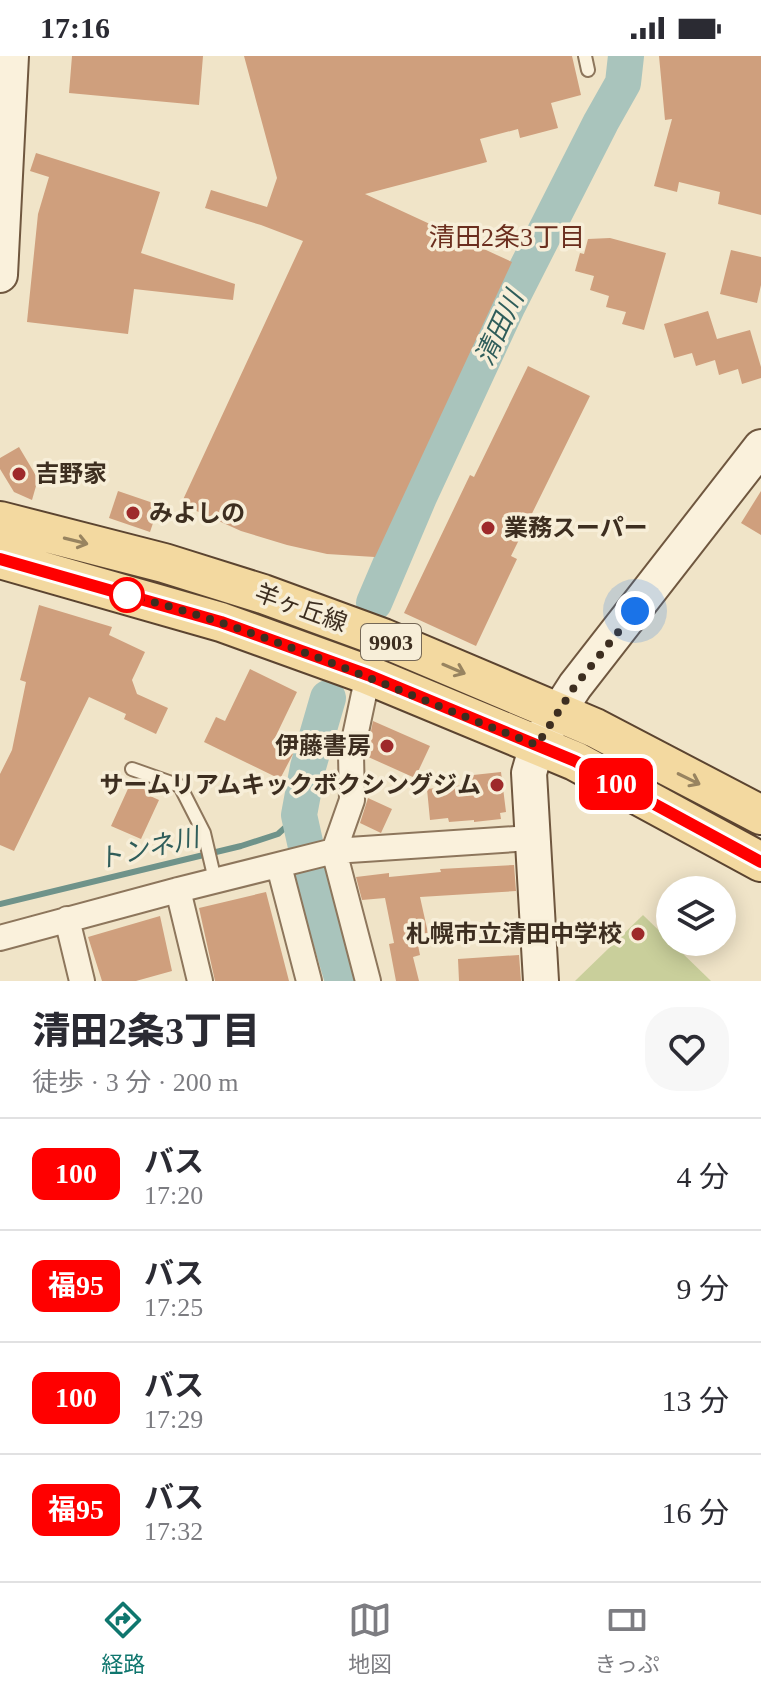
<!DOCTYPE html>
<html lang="ja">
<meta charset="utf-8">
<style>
body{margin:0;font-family:"Times New Roman","Noto Sans JP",serif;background:#f7f7f7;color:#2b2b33;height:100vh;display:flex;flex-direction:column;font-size:30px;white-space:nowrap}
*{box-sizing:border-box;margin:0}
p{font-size:26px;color:#7c7c81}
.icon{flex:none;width:44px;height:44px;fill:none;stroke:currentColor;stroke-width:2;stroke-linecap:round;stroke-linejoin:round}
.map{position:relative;height:925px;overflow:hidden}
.drawer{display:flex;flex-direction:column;background:#fff;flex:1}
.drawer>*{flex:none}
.badge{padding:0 16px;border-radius:12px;font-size:28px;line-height:52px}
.tools{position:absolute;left:656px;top:820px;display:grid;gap:16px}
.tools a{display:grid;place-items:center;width:80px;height:80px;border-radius:50%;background:#fff;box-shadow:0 4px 20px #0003;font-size:40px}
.you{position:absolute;width:40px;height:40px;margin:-20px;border:6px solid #fff;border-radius:50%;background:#1a73e8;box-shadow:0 0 0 12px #1a73e833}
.map>.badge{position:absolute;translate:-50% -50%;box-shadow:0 0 0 4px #fff}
.round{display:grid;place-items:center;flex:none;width:84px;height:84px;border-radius:32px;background:#f7f7f7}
.headline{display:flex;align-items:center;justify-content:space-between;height:136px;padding:0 32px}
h1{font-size:38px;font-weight:800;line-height:60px}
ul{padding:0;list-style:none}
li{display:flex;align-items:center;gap:24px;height:112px;padding:0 32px;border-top:2px solid #e1e1e2}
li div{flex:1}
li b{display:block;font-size:30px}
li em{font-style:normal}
li .badge{min-width:88px;font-weight:700;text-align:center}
.status{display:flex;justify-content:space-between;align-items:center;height:56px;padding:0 40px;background:#fff;direction:ltr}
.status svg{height:22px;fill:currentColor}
.tabs{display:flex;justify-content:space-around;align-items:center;height:112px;border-top:2px solid #e1e1e2;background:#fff;font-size:22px;color:#7c7c81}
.tabs a{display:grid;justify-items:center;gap:4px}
.tabs .on{color:#0f766e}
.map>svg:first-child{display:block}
.green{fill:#c9cf9b}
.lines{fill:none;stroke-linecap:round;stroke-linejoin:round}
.stream{stroke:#6f938a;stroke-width:6}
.river{stroke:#a9c4bc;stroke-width:36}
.building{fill:#cf9f7d}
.lane-casing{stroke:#8d765c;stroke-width:16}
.street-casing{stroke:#8d765c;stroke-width:28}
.secondary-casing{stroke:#6f573f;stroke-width:38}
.primary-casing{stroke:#5b4430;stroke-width:42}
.lane{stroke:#faf1dc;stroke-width:12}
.street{stroke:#faf1dc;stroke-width:24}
.secondary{stroke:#faf1dc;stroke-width:34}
.primary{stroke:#f3d9a0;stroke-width:38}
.oneway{stroke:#988460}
.line-casing{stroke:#fff;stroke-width:18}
.line{stroke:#f00;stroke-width:12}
.walk{stroke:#3d2e20;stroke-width:8;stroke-dasharray:0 14.4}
.poi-dot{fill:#9e2a2b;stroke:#f7eed8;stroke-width:3}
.stop-dot{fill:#fff;stroke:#f00;stroke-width:4}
.labels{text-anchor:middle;stroke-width:7;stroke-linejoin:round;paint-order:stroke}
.shield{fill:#f7eed8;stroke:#756857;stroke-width:2}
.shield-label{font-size:22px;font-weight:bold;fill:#3d2e20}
.poi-label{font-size:24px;font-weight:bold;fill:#3d2e20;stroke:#f7eed8;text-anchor:start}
.street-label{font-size:24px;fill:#3d2e20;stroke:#f7eed8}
.neighbourhood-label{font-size:26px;fill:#6b2e1e;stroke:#f7eed8}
.water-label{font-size:26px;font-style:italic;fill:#2f5d5a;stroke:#f7eed8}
</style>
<div class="status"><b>17:16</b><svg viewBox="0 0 49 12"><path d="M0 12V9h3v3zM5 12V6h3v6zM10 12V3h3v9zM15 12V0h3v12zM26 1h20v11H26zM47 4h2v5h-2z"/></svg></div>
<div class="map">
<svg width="761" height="925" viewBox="0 0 761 925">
<rect width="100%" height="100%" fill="#f0e4c8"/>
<path class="green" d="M643,859l68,66h-136z"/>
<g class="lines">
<path class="stream" d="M0,848l241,-58 37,-12 21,-19"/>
<path class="river" d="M374,547l45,-106 89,-192 93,-183 22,-39 3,-27
M328,642l-20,69 -9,48 15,68 29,98"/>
</g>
<path class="building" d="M72,0h131l-4,49 -130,-12z
M244,0h328l9,39 -30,8 7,25 -38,10 -2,-9 -38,10 7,23 -122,32 147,68 -137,295 -48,-3 -40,-9 -46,-14 -60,-27 122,-263 -42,-16 -56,-17 6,-18 56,17 10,-29z
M659,0h102v159l-43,-11 2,-12 -41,-10 -2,10 -23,-6 18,-67 -7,1z
M36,97l124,39 -19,61 94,31 -2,16 -99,-11 -6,45 -101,-12 11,-108 11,-37 -19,-6z
M610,182l56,15 -22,77 -22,-6 4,-12 -20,-5 3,-11 -19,-6 4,-14 -19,-5 5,-18 4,1 4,-15z
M731,194l30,7v28l-4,18 -37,-9z
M708,255l9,28 33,-9 11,37v11l-19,6 -4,-15 -19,6 -4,-15 -19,6 -4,-13 -18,5 -10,-34z
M528,310l62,30 -79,160 6,3 -41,87 -72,-33 66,-138 4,2z
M19,391l19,32 -6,21 -18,-8 -14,-23v-11z
M118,435l41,14 -9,27 -41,-14z
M761,435v44l-20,-12z
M39,549l73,22 -3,8 36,17 -13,28 5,14 31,14 -12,26 -32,-15 2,-5 -37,-17 -75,154 -14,-6v-71l12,-24 14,-68 -6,-2z
M250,613l47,23 -25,52 21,10 -13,25 -76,-37 12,-25 9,4z
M373,665l57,25 -15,32 -49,-22z
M501,716l5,40 -6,1 1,6 -27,3v-2l-25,2 -1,-4 -18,2 -3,-31 38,-4 -1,-9z
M132,724l18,9 -2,6 11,5 -18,39 -30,-13z
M368,742l24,11 -11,24 -21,-10z
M514,809l2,26 -96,6 8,36 -12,2 4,20 -7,2 6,24h-23l-7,-37 5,-1 -9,-45 -23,2 -6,-23 33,-4v4l52,-5 -1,-3z
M266,836l23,89h-74l-16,-73z
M160,860l12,55 -36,10h-34l-14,-44z
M519,899l2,26h-62l-1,-22z"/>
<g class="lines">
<defs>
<path id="lane" d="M585,0l3,14
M132,713l48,17 24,47 11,47"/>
<path id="street" d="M279,810l30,115
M178,834l22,91
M67,863l15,62
M0,882l178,-48 156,-39 197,-13
M368,925l-34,-130 18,-51 -1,-45 17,-80"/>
<path id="secondary" d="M0,219l11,-219
M541,925l-12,-208 8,-28 38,-59 186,-239"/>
<path id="primary" d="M0,465l164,42 99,31 120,44 212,90 166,87
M0,503l221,63 147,53 207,86 186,101"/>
</defs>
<use href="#lane" class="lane-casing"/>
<use href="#street" class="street-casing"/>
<use href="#secondary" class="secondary-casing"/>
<use href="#primary" class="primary-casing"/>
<use href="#lane" class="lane"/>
<use href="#street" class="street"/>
<use href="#secondary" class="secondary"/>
<use href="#primary" class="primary"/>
</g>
<defs><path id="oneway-shaft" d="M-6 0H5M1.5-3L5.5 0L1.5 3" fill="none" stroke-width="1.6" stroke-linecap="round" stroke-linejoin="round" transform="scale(2)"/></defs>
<g class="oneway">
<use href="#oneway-shaft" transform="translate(76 485) rotate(14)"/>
<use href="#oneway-shaft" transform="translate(454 613) rotate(23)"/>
<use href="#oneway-shaft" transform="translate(689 723) rotate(26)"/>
</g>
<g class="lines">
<defs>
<path id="line" d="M0,503l221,63 147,53 207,86 186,101"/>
</defs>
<use href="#line" class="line-casing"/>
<use href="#line" class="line"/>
<path class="walk" d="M127,539c142,36 274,98 410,150l38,-59 60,-75"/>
</g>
<g class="poi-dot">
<circle cx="19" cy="418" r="8"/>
<circle cx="133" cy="457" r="8"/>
<circle cx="488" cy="472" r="8"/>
<circle cx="387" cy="690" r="8"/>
<circle cx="497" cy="729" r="8"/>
<circle cx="638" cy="878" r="8"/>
</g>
<circle class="stop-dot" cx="127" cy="539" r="16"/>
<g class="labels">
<rect class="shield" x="361" y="568" width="60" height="36" rx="6"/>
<g class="shield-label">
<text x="391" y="594">9903</text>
</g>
<g class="poi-label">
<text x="35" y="426">吉野家</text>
<text x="149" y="465">みよしの</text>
<text x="504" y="480">業務スーパー</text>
<text x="371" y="698" text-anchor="end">伊藤書房</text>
<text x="481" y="737" text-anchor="end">サームリアムキックボクシングジム</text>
<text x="622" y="886" text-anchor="end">札幌市立清田中学校</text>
</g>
<g class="street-label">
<text transform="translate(301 552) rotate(20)" y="8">羊ヶ丘線</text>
</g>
<g class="neighbourhood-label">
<text x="507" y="190">清田2条3丁目</text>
</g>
<g class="water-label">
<text transform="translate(499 272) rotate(-65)" y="9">清田川</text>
<text transform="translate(148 792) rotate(-13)" y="9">トンネ川</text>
</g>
</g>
</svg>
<div class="tools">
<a><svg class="icon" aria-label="layers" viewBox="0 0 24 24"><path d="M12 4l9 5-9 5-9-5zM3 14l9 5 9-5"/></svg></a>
</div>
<div class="you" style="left:635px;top:555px"></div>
<b class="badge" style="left:616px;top:728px;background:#f00;color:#fff">100</b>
</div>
<section class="drawer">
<div class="headline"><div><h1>清田2条3丁目</h1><p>徒歩 · 3 分 · 200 m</p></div><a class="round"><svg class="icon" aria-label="heart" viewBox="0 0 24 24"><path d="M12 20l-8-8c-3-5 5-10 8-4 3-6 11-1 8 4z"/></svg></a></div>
<ul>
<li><span class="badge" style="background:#f00;color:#fff">100</span><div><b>バス</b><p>17:20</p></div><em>4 分</em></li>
<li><span class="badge" style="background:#f00;color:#fff">福95</span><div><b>バス</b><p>17:25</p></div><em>9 分</em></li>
<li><span class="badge" style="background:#f00;color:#fff">100</span><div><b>バス</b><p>17:29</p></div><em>13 分</em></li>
<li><span class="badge" style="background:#f00;color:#fff">福95</span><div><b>バス</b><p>17:32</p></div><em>16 分</em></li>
</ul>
</section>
<nav class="tabs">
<a class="on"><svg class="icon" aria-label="directions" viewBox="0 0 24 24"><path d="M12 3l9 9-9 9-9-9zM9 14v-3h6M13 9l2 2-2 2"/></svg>経路</a>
<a><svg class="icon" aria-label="map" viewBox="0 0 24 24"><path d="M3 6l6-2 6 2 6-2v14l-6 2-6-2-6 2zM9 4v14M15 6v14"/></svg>地図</a>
<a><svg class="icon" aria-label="tickets" viewBox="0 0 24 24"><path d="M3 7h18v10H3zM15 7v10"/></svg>きっぷ</a>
</nav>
